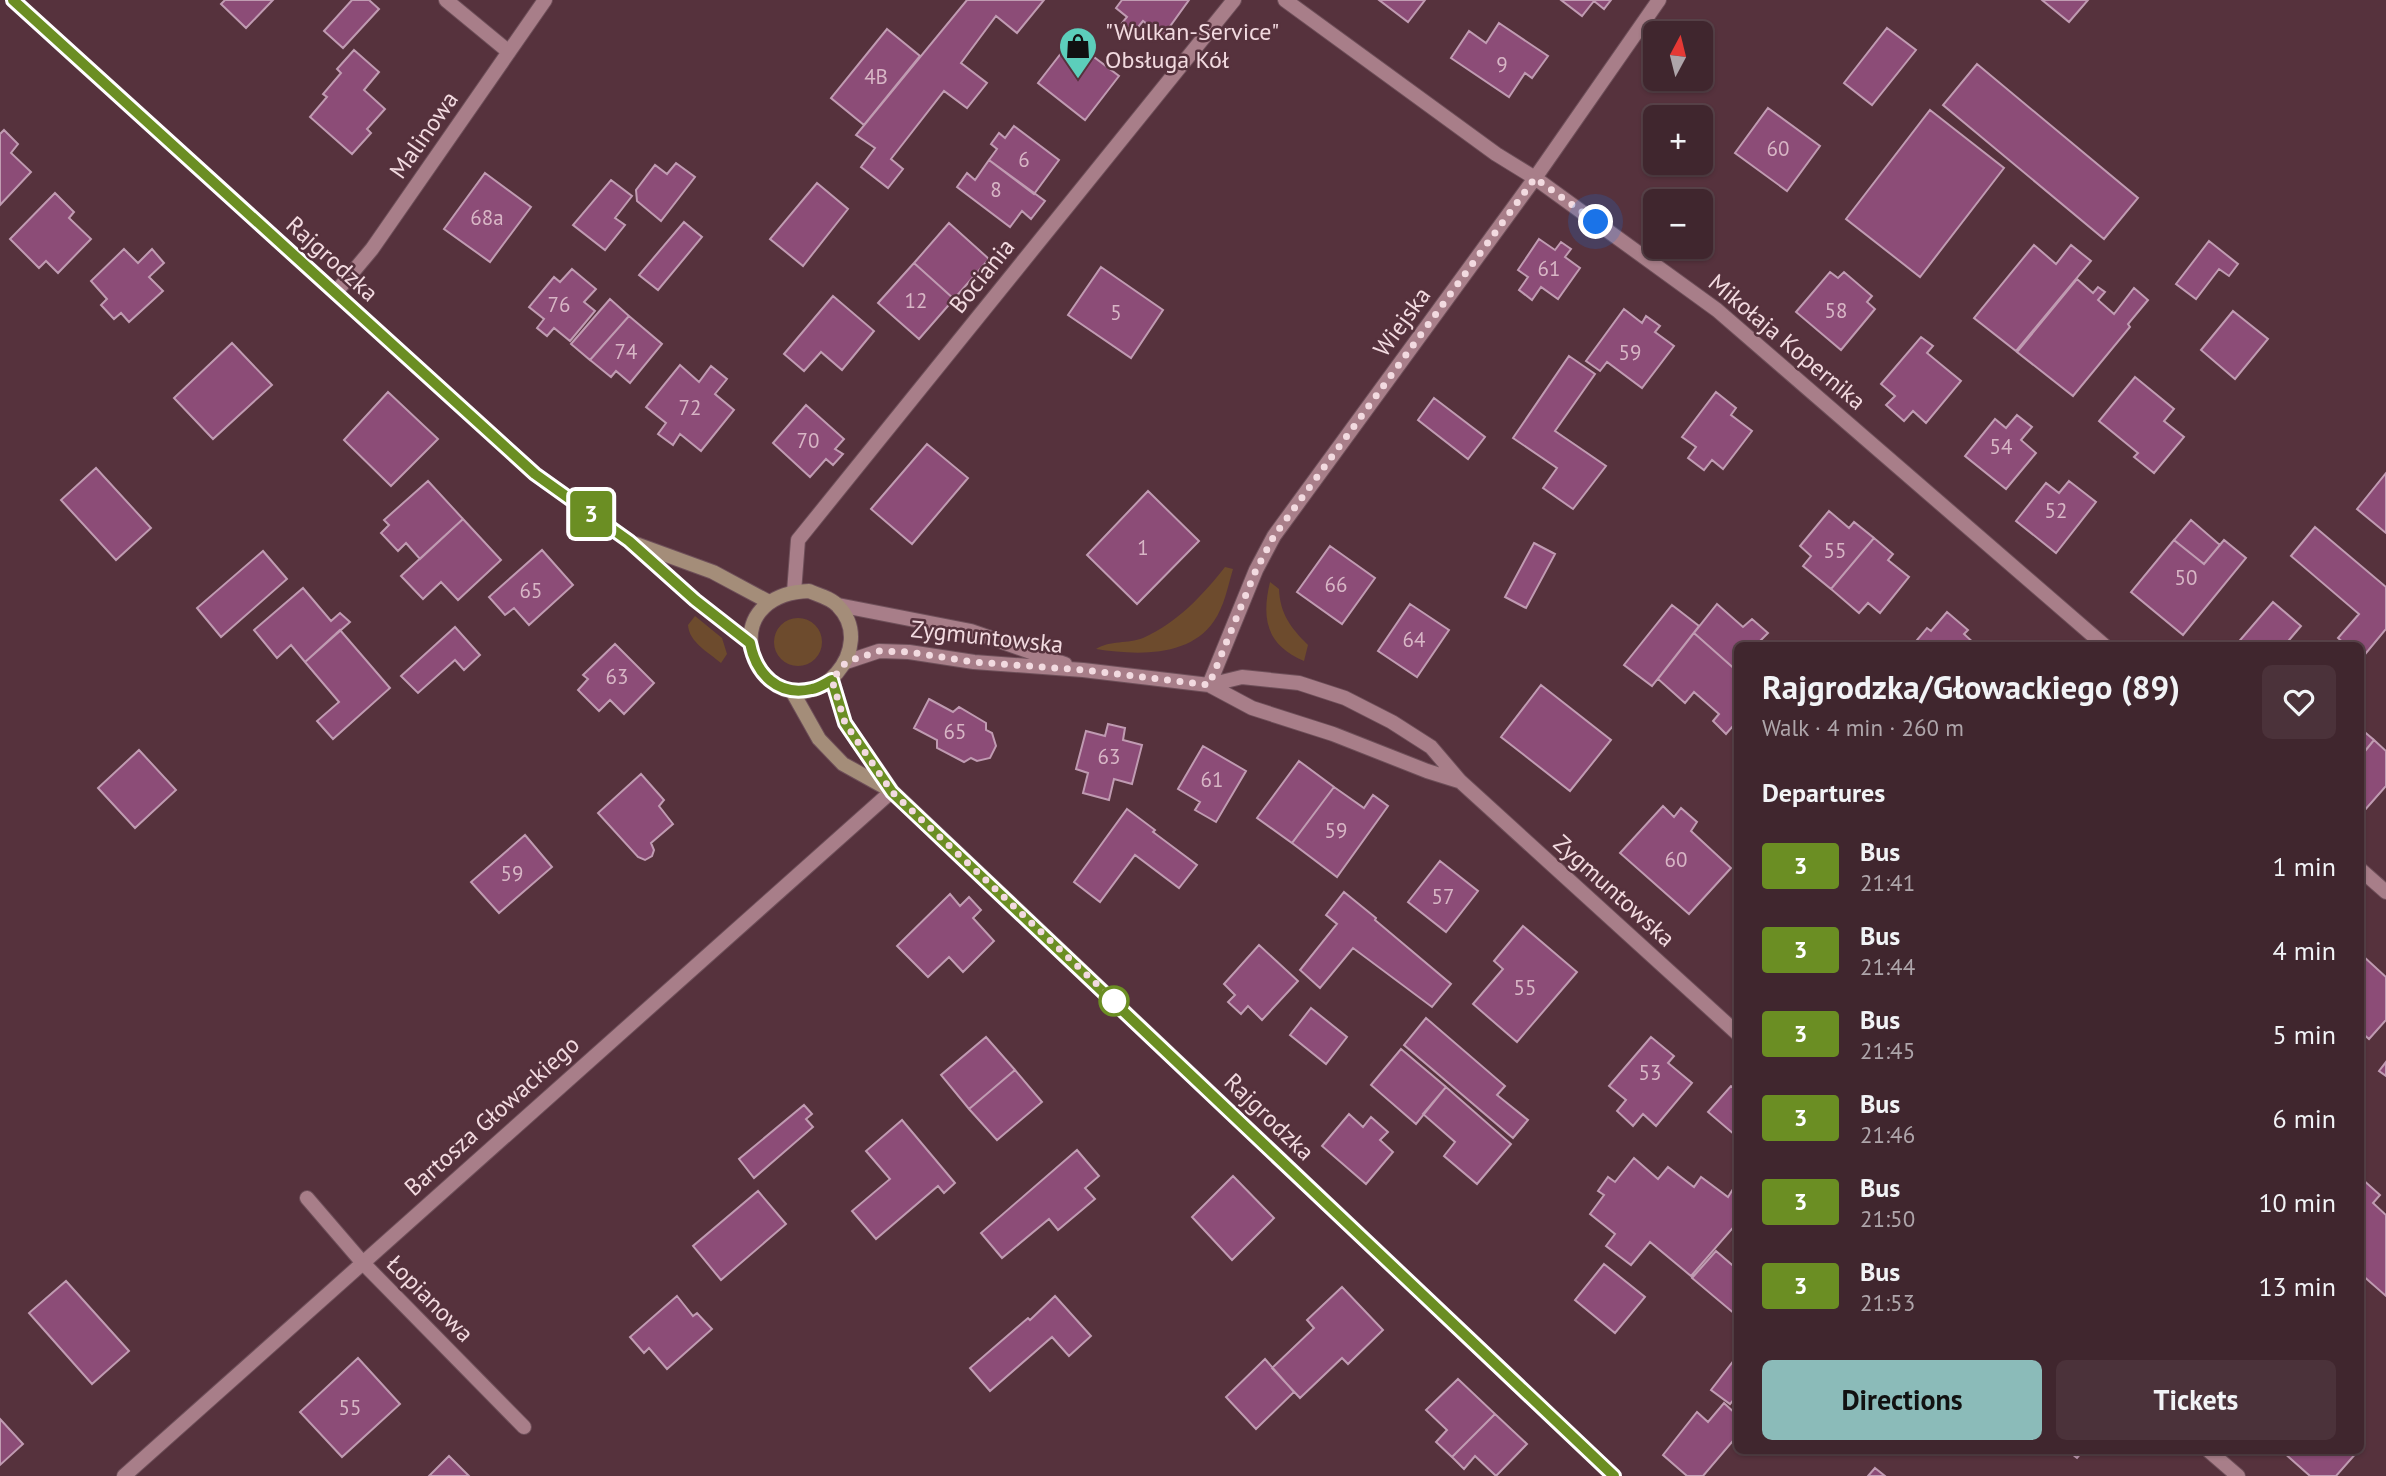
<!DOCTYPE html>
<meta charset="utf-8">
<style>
body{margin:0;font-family:"PT Sans",sans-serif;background:#4b323a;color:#f1f3f6;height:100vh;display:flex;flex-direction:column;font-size:26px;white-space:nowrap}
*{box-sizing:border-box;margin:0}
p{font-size:23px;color:#aea5aa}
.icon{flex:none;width:38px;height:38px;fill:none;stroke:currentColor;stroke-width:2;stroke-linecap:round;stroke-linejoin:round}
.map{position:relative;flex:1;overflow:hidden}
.details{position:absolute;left:1734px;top:642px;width:630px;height:812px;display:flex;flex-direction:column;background:#40262e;border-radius:10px;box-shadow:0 2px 5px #0004,0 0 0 2px #59434a}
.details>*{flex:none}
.badge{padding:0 14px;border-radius:5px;font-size:24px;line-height:46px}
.needle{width:46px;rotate:7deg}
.buttons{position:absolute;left:1643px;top:21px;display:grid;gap:14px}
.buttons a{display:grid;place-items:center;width:70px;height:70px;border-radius:10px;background:#40262e;box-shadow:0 2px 5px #0004,0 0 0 2px #59434a;font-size:35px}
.you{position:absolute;width:35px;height:35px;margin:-18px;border:5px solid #fff;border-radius:50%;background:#1a73e8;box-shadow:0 0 0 10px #1a73e833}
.map>.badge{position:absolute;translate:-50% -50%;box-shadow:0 0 0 4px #fff}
h2{padding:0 28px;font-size:26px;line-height:63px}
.round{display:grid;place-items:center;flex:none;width:74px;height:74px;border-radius:10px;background:#4b323a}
.headline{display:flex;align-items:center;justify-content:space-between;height:119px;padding:0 28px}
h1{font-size:33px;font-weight:600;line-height:52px}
.action{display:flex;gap:14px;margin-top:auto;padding:14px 28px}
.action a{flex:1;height:80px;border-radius:10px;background:#8bbbb9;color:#111;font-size:28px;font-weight:600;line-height:80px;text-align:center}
.action a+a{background:#4b323a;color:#f1f3f6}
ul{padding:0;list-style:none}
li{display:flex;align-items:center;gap:21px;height:84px;padding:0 28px}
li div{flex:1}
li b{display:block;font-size:26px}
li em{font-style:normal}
li .badge{min-width:77px;font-weight:700;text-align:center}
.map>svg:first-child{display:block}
.green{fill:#6d4b2d}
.building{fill:#8c4c77;stroke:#c09bb2;stroke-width:2}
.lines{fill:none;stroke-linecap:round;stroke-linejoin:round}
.street-casing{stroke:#6e4f59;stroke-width:16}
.secondary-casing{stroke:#6e4f59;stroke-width:16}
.street{stroke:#a87e89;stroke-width:14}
.secondary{stroke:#a48d79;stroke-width:14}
.line-casing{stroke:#fff;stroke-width:16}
.line{stroke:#6b8e23;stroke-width:10}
.walk{stroke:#f2dae0;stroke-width:7;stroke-dasharray:0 12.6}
.stop-dot{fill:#fff;stroke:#6b8e23;stroke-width:3.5}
.labels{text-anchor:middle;stroke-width:5;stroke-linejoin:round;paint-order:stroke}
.number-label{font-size:21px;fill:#d8b6c6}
.poi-label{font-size:24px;fill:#f2dae0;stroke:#56323d;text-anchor:start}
.street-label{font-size:24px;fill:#f2dae0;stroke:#56323d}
</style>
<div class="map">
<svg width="2386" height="1476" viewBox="0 0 2386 1476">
<rect width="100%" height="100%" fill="#56323d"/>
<path class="green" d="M1225,567l8,2c-5,17 -9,38 -19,52 -25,37 -79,34 -118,28 14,-9 32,-5 47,-11 34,-15 60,-43 82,-71z
M1270,582l9,7c1,25 12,39 29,56l-4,16c-37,-16 -43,-41 -34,-79z
M695,616l27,22 5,16 -6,9c-13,-11 -32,-21 -33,-38z
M774 642a24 24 0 1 1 48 0a24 24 0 1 1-48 0Z"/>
<path class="building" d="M225,0h48l-27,28 -25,-24z
M352,0h17l10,9 -36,39 -19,-17z
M967,0h77l-27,33 -21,-17 -35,47 26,20 -20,25 -23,-17 -53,68 12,10 -15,19 -27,-21 14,-19 -19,-13z
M1122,0h67l-26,36 -20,-15 -9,11 -12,-9 5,-6 -11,-9z
M1379,0h46l-17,22z
M1561,0h50l-7,9 -10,-8 -12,15z
M2042,0h46l-19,22z
M1499,23l49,33 -16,22 -7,-5 -16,24 -58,-39 18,-27 17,12z
M1887,28l29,22 -44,55 -28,-22z
M887,29l33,27 -56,69 -33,-27z
M1076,34l18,15 -4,5 29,22 -34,44 -47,-37z
M354,50l25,22 -15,18 21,19 -18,20 4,4 -19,21 -42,-37 17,-20 -4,-3 18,-21 -4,-4z
M1977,64l161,134 -34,41 -161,-134z
M1768,108l52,38 -33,45 -52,-38z
M1930,110l74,58 -84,109 -74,-58z
M1014,126l45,34 -25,34 -45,-34 8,-11 -6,-5 8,-11 6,5z
M4,130l14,14 -7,9 20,19 -31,33v-71z
M989,160l56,41 -14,18 -9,-8 -12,16 -53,-40 10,-14 8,7z
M676,163l19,14 -34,44 -24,-20 -1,-11 19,-25 12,9z
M485,173l46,34 -41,55 -46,-33z
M611,180l21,16 -17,22 10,7 -20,25 -32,-25z
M817,183l31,26 -45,57 -33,-27z
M55,193l19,19 -5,6 22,21 -33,34 -12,-12 -7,7 -29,-29z
M684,222l18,15 -44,53 -19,-15z
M949,223l40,36 -35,40 -40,-36z
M1539,239l16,11 6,-8 10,7 -6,8 15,11 -22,31 -17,-12 -9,13 -13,-10 9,-13 -10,-7z
M2209,241l29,23 -9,12 -10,-7 -23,30 -20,-15z
M2034,245l22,19 15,-19 20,16 -75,90 -42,-33z
M124,249l14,14 14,-14 12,14 -15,14 14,14 -34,31 -8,-9 -7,6 -13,-14 6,-6 -16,-18z
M914,263l40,36 -35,40 -41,-36z
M1101,267l62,43 -32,48 -63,-43z
M572,269l24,20 -12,13 11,9 -25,30 -16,-13 -7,8 -10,-8 7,-9 -15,-12 25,-30 6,5z
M1830,272l8,6 6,-6 28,24 -5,6 8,7 -34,41 -45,-38z
M2077,279l16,14 5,-6 7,5 -7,8 16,14 20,-26 14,12 -20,24 2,3 -57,69 -56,-44z
M833,296l41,35 -32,39 -21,-18 -17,19 -20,-17z
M610,299l19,17 -39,44 -19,-16z
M1624,309l18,14 4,-7 14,10 -5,6 19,14 -32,42 -35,-26 -7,9 -14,-10z
M2233,311l35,28 -33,40 -34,-29z
M629,316l33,28 -32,39 -14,-12 -5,6 -21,-17z
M1921,337l12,9 -6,7 34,28 -35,42 -13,-12 -9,10 -18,-16 9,-9 -14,-12z
M232,343l40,42 -59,54 -39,-41z
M1569,356l26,18 -40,57 51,35 -33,43 -30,-21 14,-20 -44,-30z
M680,365l19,17 12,-16 16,13 -12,15 19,16 -33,41 -21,-17 -7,11 -15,-11 8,-11 -20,-16z
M2135,377l39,32 -10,12 20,16 -30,36 -20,-16 4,-4 -39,-32z
M388,392l50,47 -47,47 -47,-46z
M1716,392l20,16 -5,7 21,16 -29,38 -11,-9 -8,10 -16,-12 8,-11 -14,-10z
M1434,398l51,39 -17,22 -50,-39z
M806,405l38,34 -9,10 8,5 -10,11 -7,-6 -16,18 -37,-34z
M2017,415l15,12 -11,13 15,13 -30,36 -41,-33 30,-37 11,9z
M927,444l41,34 -56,66 -41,-35z
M96,468l55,60 -35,32 -55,-60z
M2386,473v60l-29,-24z
M428,481l35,38 -43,40 -14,-16 -8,8 -17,-18 8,-8 -5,-5z
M2069,481l27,21 -40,51 -40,-32 30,-38 13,10z
M1148,491l51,50 -62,63 -50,-49z
M1829,511l20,17 5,-6 20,16 -43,51 -28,-23 8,-10 -11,-10z
M463,519l38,41 -43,40 -17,-18 -18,17 -22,-23z
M2191,520l29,25 -16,19 -30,-24z
M2315,527l71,60v42l-24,29 -1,-12h-14l-9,-8 21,-24 -68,-58z
M1874,538l19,16 -5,6 21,17 -29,36 -12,-10 -9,10 -28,-24z
M2174,540l30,24 20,-24 22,18 -63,77 -52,-43z
M1534,543l21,11 -29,54 -21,-11z
M1330,546l45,32 -33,46 -45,-32z
M542,550l31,35 -44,40 -15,-17 -9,7 -16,-18z
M263,551l24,28 -66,58 -24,-29z
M303,588l28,33 9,-8 10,9 -45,40 -14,-17 -14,13 -23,-28z
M2273,602l28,24 -17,20h-49z
M1410,604l39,26 -32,47 -39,-26z
M1717,604l26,23 9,-8 16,14 -9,9 5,4h-26v26l-44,-39z
M1672,605l27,21 -47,60 -28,-21z
M1947,612l21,18 -4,4 13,12h-65l15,-18 4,3z
M455,627l25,28 -16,15 -9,-10 -37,33 -17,-17z
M340,630l50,58 -57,51 -16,-18 22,-19 -34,-40z
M1694,633l44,39v59l-6,-4 -6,7 -13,-13 6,-7 -25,-22 -9,11 -27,-24z
M615,644l39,39 -30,31 -14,-14 -11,11 -21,-21 10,-11 -5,-4z
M1541,685l70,55 -41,51 -69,-54z
M929,699l24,13 6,-5 27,16v7l6,3 4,13 -6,12 -13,3 -6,-3 -7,4 -27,-14v-8l-23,-12z
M1108,724l17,4 -2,12 19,5 -10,39 -18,-5 -5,21 -26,-7 5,-20 -12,-4 10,-38 19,5z
M2361,729l13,11 -13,16z
M2374,740l12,11v35l-22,25 -3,-3v-52z
M1203,746l43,25 -30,51 -21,-12 5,-8 -22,-13z
M139,750l37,40 -41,38 -37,-40z
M1299,761l35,26 -42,56 -35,-25z
M641,774l23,26 -5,6 14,18 -22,19 3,7 -2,6 -7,4 -7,-3 -40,-44z
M1334,787l30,21 9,-13 15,11 -51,71 -45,-34z
M1663,806l11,11 7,-9 16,14 -6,9 40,37 -42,46 -69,-61z
M1127,809l28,21 -2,2 44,33 -18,23 -44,-33 -35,47 -26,-20z
M525,835l27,32 -53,46 -28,-31z
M1440,861l38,30 -32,41 -38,-30z
M1344,892l32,26 -1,2 76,64 -19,23 -79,-59 -33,40 -20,-18 37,-46 -11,-9z
M950,894l10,12 9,-9 12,13 -8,8 21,23 -31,31 -14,-15 -21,20 -31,-31z
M1523,926l54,46 -60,70 -44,-38 30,-35 -9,-8z
M1259,945l39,36 -36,39 -14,-14 -7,8 -13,-12 7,-7 -11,-11z
M2363,956l23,21v43l-17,19 -8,-7v-73z
M1311,1008l36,29 -21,27 -36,-29z
M1426,1018l79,68 -8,9 31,25 -15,18 -109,-93z
M986,1037l29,33 -46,39 -28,-34z
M1651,1037l23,19 -6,7 24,20 -36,43 -13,-12 -10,12 -16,-15 9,-11 -17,-14z
M1401,1049l45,38 -30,37 -45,-39z
M2386,1062v14l-7,-5z
M1015,1070l27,32 -45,38 -28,-31z
M1731,1086l7,5v42l-3,2 -27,-23z
M1446,1087l65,57 -34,40 -33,-28 11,-14 -32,-28z
M804,1105l8,9 -6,5 7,8 -59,51 -15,-19z
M1349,1114l14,13 8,-10 17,15 -8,8 13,12 -27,32 -44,-38z
M902,1120l53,63 -11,10 -6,-7 -62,53 -24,-28 38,-32 -24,-28z
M1077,1150l22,26 -14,12 10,11 -37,31 -9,-11 -47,39 -21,-25z
M1634,1158l24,21 10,-12 26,20 7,-10 27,20 5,-8 5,3v30l-47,54 -41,-34 -19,23 -25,-19 9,-12 -25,-20 14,-19 -6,-4 10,-14 7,5z
M1233,1176l41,42 -42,42 -40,-43z
M2361,1178l19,17 -7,8 13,12v81l-25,-22z
M758,1191l28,33 -65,56 -28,-34z
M1716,1251l22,19 -2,45 -44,-37z
M1604,1264l41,33 -30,36 -40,-33z
M66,1281l63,70 -37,33 -63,-71z
M1342,1287l41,43 -35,34 -6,-6 -42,40 -28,-30 42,-40 -7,-8z
M677,1296l16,20 4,-3 15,16 -45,40 -18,-21 -5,5 -14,-16z
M1055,1296l36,40 -22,20 -17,-19 -62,54 -20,-23 58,-50 2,2z
M1738,1355v39l-8,10 -19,-14z
M358,1358l42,46 -58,53 -42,-45z
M1265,1359l29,33 -38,37 -30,-32z
M1458,1379l37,35 -43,43 -16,-15 11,-12 -21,-20z
M1724,1403l14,13v19l-35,41h-16l-24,-21 34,-43 11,10z
M1495,1414l32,30 -31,32 -21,-20 -11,13 -12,-12z
M0,1419l23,25 -23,21z
M2068,1451h15l-6,7z
M2282,1451h76l-22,25h-26z
M449,1456l20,20h-40z
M1875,1468l10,8h-17z"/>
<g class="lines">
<defs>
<path id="street" d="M446,0l63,52
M1285,0l211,154 39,24 182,132 388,336
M336,292l36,-43 173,-249
M794,592l4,-52 436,-540
M838,605l133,26 94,33
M846,662l33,-11 30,1 65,10 109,8 126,15 33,-8 57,6 46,15 47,24 39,25 29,34 278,253
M1209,685l47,-115 18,-34 261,-358 124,-178
M1209,685l43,23 81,26 94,37 32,10
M2361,870l25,22
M307,1198l55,64 162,165
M2209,1451l29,25
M124,1476l768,-685"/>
<path id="secondary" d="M13,0l522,474 94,67 66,59 55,43
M636,544l77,28 56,30
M809,591c9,4 22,7 29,15 40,41 -21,112 -66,76 -10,-8 -17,-17 -20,-31 -8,-39 22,-59 57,-60z
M832,680l13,43 47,68 722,685
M792,691l27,48 24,25 45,25"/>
</defs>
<use href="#street" class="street-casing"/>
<use href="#secondary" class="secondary-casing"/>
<use href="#street" class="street"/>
<use href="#secondary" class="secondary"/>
</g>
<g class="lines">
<defs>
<path id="line" d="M13,0l522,474 94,67 66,59 55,43c6,31 28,54 62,46 7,-1 14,-6 20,-9l13,43 47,69 722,684"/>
</defs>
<use href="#line" class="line-casing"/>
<use href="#line" class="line"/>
<path class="walk" d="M1114,1001l5,4 -227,-213 -47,-69 -13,-43 14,-18 33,-11 30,1 65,10 109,8 126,15 47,-115 18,-34 261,-358 61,44"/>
</g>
<defs>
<symbol id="shop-pin" viewBox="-11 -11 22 30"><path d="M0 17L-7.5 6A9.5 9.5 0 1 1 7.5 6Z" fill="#5ccebb" stroke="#56323d"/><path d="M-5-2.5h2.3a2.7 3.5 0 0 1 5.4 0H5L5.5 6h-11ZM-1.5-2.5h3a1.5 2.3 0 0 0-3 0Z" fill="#111"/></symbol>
</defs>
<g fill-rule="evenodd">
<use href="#shop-pin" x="1056" y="24" width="44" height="60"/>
</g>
<circle class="stop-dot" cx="1114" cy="1001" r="14"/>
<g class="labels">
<g class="number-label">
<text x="1502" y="72">9</text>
<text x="876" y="84">4B</text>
<text x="1778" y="156">60</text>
<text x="1024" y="167">6</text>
<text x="996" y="197">8</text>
<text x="487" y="225">68a</text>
<text x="1549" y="276">61</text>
<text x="916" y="308">12</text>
<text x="559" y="312">76</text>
<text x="1836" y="318">58</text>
<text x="1116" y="320">5</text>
<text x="626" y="359">74</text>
<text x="1630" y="360">59</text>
<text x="690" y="415">72</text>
<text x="808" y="448">70</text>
<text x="2001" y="454">54</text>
<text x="2056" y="518">52</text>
<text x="1143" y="555">1</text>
<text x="1835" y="558">55</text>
<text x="2186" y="585">50</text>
<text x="1336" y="592">66</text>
<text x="531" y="598">65</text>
<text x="1414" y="647">64</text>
<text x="617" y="684">63</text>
<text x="955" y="739">65</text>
<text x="1109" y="764">63</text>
<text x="1212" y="787">61</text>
<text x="1336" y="838">59</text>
<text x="1676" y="867">60</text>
<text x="512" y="881">59</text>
<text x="1443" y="904">57</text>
<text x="1525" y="995">55</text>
<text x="1650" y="1080">53</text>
<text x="350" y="1415">55</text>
</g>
<g class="poi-label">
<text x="1105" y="40">"Wulkan-Service"<tspan x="1105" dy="28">Obsługa Kół</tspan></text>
</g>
<g class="street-label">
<text transform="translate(424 135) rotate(-55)" y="8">Malinowa</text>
<text transform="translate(332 259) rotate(42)" y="8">Rajgrodzka</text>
<text transform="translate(982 276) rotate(-51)" y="8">Bociania</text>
<text transform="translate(1402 322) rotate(-54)" y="8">Wiejska</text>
<text transform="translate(1787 342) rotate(40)" y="8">Mikołaja Kopernika</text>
<text transform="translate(987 637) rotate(6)" y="8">Zygmuntowska</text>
<text transform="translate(1614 891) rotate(42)" y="8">Zygmuntowska</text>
<text transform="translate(492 1116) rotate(-42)" y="8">Bartosza Głowackiego</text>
<text transform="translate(1269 1117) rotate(44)" y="8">Rajgrodzka</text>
<text transform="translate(430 1299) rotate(45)" y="8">Łopianowa</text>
</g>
</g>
</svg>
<div class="buttons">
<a><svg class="needle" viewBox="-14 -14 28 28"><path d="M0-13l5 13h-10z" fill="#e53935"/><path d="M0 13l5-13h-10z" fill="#aea5aa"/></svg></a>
<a>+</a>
<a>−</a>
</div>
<div class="you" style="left:1596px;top:222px"></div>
<b class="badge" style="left:591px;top:514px;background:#6b8e23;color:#fff">3</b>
<section class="details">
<div class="headline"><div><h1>Rajgrodzka/Głowackiego (89)</h1><p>Walk · 4 min · 260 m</p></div><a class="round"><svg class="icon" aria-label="heart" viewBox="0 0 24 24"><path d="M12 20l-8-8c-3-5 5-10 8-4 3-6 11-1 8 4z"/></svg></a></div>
<h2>Departures</h2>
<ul>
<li><span class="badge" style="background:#6b8e23;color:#fff">3</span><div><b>Bus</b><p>21:41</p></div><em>1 min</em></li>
<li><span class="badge" style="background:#6b8e23;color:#fff">3</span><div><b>Bus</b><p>21:44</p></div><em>4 min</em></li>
<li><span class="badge" style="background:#6b8e23;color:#fff">3</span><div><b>Bus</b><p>21:45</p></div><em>5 min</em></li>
<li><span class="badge" style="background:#6b8e23;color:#fff">3</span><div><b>Bus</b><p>21:46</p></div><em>6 min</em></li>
<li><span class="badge" style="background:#6b8e23;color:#fff">3</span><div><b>Bus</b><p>21:50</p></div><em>10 min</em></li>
<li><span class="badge" style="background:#6b8e23;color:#fff">3</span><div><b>Bus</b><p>21:53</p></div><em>13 min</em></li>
</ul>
<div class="action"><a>Directions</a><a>Tickets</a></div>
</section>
</div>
